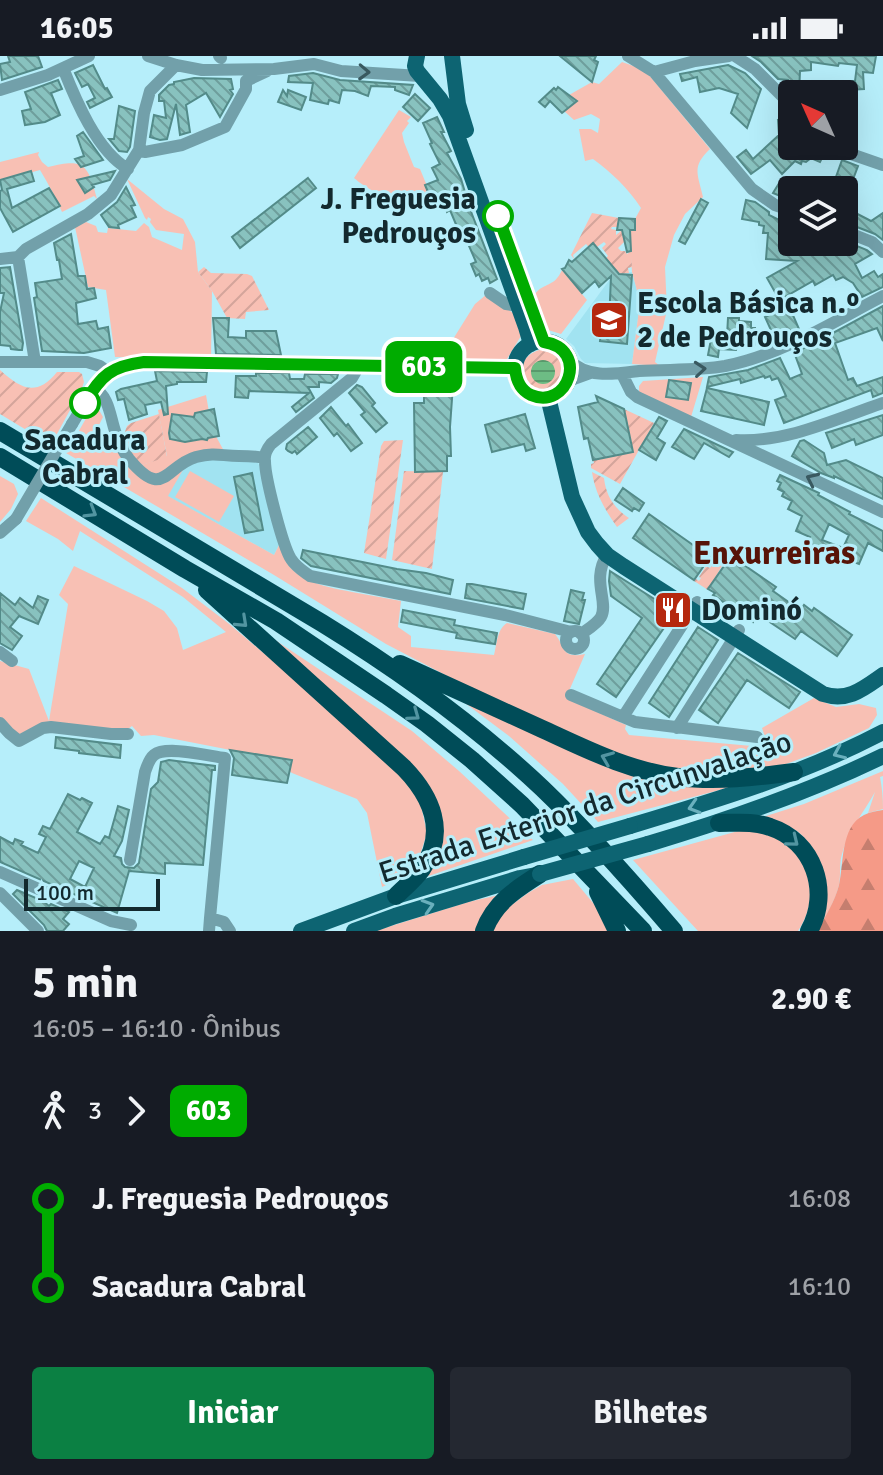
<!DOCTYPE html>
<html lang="pt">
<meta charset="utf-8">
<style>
body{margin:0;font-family:Signika,sans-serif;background:#242831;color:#f1f3f6;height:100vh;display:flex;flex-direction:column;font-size:30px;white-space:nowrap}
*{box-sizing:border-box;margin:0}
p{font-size:26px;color:#9ea1a6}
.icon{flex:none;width:44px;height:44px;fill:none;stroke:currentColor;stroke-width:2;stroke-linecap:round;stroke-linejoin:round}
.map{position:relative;height:875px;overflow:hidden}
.details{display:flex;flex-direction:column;background:#171b24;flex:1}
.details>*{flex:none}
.badge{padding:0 16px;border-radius:12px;font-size:28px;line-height:52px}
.needle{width:52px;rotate:315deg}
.fabs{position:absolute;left:778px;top:24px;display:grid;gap:16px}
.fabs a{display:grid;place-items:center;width:80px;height:80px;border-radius:8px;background:#171b24;box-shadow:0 8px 32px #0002;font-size:40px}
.scale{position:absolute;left:24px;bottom:20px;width:136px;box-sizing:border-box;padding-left:8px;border:4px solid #13292e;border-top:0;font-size:22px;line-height:28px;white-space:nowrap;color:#13292e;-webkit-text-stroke:6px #b6eefa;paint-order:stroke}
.map>.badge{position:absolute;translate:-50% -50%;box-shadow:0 0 0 4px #fff}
.legs{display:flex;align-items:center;gap:12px;height:88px;padding:0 32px;font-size:26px}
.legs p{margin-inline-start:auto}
.overview{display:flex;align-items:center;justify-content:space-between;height:136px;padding:0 32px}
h1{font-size:44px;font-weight:700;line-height:60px}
.button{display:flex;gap:16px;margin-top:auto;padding:16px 32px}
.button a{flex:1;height:92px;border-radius:8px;background:#0b8043;color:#fff;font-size:32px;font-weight:700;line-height:92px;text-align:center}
.button a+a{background:#242831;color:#f1f3f6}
ul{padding:0 32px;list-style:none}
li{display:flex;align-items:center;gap:28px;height:88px;font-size:30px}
li i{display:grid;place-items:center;width:12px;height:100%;margin:0 10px;background:currentColor}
li i::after{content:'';width:20px;height:20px;margin:-10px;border:6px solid;border-radius:50%;background:#171b24}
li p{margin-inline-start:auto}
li:first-child i{background:linear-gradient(#0000 50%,currentColor 0)}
li:last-child i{background:linear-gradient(currentColor 50%,#0000 0)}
.status{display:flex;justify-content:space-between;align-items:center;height:56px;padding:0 40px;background:#171b24;direction:ltr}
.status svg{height:22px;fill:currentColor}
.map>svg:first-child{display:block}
.built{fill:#a1e3f1}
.green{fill:#f8c0b4}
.forest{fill:url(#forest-firs)}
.garden{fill:url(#garden-furrows)}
.water{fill:url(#water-rules)}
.building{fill:url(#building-back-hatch);stroke:#538b89;stroke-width:2;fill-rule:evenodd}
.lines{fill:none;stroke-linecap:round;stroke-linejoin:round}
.minor{stroke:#72a0aa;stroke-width:12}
.major{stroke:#0d6472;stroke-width:16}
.highway{stroke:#004c58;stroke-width:18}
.minor-bridge{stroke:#72a0aa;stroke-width:12}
.major-bridge{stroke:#0d6472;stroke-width:16}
.oneway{stroke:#395960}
.oneway2{stroke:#5295a1}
.oneway3{stroke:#6ab0bd}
.line-1-casing{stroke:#fff;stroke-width:18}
.line-1{stroke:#00ac00;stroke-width:12}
.stop-1-dot{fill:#fff;stroke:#00ac00;stroke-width:4}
.labels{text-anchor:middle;stroke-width:6;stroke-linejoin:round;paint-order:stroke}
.stop-label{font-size:30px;font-weight:bold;fill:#13292e;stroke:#b6eefa;text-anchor:end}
.poi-label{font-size:30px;font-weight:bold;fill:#13292e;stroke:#b6eefa;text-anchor:start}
.street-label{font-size:30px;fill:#13292e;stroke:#b6eefa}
.neighbourhood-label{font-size:32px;font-weight:bold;fill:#571408;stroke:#b6eefa}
</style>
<div class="status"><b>16:05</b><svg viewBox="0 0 49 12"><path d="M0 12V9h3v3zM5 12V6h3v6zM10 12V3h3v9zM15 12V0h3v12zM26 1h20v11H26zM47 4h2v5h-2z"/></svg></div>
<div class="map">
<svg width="883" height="875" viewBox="0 0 883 875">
<defs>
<pattern id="forest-firs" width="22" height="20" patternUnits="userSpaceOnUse" patternTransform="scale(2)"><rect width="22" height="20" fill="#f59a87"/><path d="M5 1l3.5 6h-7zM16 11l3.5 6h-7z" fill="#c57e6f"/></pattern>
<pattern id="garden-furrows" width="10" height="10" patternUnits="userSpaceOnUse" patternTransform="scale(2)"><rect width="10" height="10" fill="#f8c0b4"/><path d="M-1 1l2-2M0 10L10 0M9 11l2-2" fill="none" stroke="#d4a59b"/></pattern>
<pattern id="water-rules" width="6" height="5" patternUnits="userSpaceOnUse" patternTransform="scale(2)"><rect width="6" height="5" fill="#6dbc84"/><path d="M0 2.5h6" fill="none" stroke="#58996c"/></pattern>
<pattern id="building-back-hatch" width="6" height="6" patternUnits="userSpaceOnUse" patternTransform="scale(2)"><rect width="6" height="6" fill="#88c2bf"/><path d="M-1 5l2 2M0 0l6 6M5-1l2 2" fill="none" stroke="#6e9e9c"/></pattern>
</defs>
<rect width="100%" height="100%" fill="#b6eefa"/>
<path class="built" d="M632,216l8,30 -8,62 -47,-1 -4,-4 -7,-13 -8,-7 47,-64z
M214,399l44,7 22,81 -6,12 -107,-59 21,-35z"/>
<path class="green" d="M622,6l23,8 65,79c-19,18 -12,25 -7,48l-18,17 -11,21 -9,32 2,43 -12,52 5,4 -28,-2 8,-62 -8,-30 -3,-42 6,-1v-10l6,-11c-13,-20 -29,-35 -48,-49l-8,2 -6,-32h12l7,4 2,-14 -9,-5 -17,6 -10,-9 13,-10 -8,-6 23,-13 7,2z
M399,54l12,7 -4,4 2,2 -7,10 2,9 10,25 6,2 12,29c-5,2 -13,7 -18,7 -15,2 -49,-17 -60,-27z
M39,96l-1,3 4,7 6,5c36,-9 40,-3 49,32l-3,-3 -32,16c-6,-15 -14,-28 -22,-42l-40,11v-19z
M127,123l37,30 19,10 12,23 3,30 14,19 -1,68 -96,-2 -9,-67 -18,-3 -13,-60 11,-5 10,4 2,6 9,1 1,-5 28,3 8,-8 5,4 3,10 30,13 2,-16 -28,-4 -6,-8 1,-3 -3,-2 -1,3 -2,-2z
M562,214l25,30 -26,34 -13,-4 -13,-32v-4c9,-12 19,-6 27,-24z
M487,238l26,19 8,23 -14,23 -6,3 -61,-2 35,-56z
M703,321l-12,40 -52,-25v-6l4,-5z
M206,339l6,34 12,22 -68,25 -17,-10 28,-10 -9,-46z
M95,347l8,14 -4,8c-1,10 6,16 16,16l35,38 38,-18 -20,35 106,59 6,-12c4,37 42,43 72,49 16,3 33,6 49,9l-3,26 13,9v11l83,8c3,-11 3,-26 13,-32l48,11c11,14 7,25 30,20l-19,44 60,27 -1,4 4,6 123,11h16l-6,-18 52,-30 22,9 23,-3 17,4 1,7 -8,13 -53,25 -30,11 -51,9 -51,-1 -72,-18 -136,-63 -90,-47 -112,-69 -208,-122z
M190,415l44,25 -15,26 -44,-25z
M0,420l14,8 4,10 -7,15 -11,13z
M41,442l141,90 46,35 77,65 95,87 20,26 7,32 -8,25 -18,20 -19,9 -15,-74 -10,-14 -65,-26 -20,-15 -118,-23 -13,1 -9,-10 -7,5 -76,-8 -28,14 -21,-20v-56l29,8 20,52 19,-117 -9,-9 15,-29 73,35 17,10 13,17 6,22 43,-18 -43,-35 -103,-66 -7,20 -15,-12 -32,-18z
M257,572l155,103 47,40 74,69 -113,39 19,-68z
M449,635l144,69 138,27 -133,35 -35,-38 -54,-48z
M883,715v5l-3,1c2,10 3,21 3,32l-15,4 7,-21c-11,20 -27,39 -33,62 -3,10 -1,21 -3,31 -4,17 -14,32 -22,46 3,-11 10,-25 10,-37 1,-22 -13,-50 -30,-63 -12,-7 -24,-10 -37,-13l44,-14z
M742,774c57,3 88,51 56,101h-100l-65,-71z
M573,823l21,25 16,27h-119l12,-20 25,-18 14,-8z
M499,839l-21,36h-103l93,-29z"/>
<path class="forest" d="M883,754v121h-66c8,-14 18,-30 22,-46 5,-21 1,-58 25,-70 6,-3 13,-4 19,-5z"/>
<path class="garden" d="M592,157l27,5 -2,9h-5l-1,2 5,1v5l6,-5 1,8 2,3 -7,7 3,3h4l2,3 4,-3 1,16 -4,1 1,5 -16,2 -8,-16 3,-3 -6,-8 4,-4 -2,-2 -7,5 -4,-4 -4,4 -3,-3 -13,11 1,4 -3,-4z
M204,211l7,6 36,1 5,2 17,34 -23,2 -1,7 -18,-1 -15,-27 -14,-19z
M544,293c44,9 3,64 -19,32 -10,-15 3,-30 19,-32z
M0,314c20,18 36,28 57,2h22l3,2 2,8 -2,6 -31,57 -51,-31z
M624,353l30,14 -34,61 -29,-16v-4l3,-1 -1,-3 40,-9z
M159,358l8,43 -28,9 -6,-7 -10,-22 4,-11 4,-3z
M403,384l-17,119 -22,-6 17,-107 3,-5z
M404,415l39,1 -11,97 -40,-9z
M592,416l12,6c2,18 10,30 25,40l-12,9c-12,-17 -22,-34 -25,-55z
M720,498l6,5 -18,31 -17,-11 2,-2 6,4 2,-3 -2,-1 7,-11 4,2z"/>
<path class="water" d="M531 316a12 12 0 1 1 24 0a12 12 0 1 1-24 0Z"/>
<path class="building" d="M8,0h30l4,11 -40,13 -2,-16 10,-2z
M560,0h36l-2,4 4,2 -6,20z
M752,0h124l-3,17 -10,-1 1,17 -36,2v3h-10l1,-12 21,1v-2h15l2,-16 -18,-2 -1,3 -27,-4v8l-11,1 -1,23h-6l-5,-5v-9l-10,-1 -17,-17z
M93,9l12,24 2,-1 5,9 -22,11 -3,-6 8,-4 -7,-14 -6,3 -7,-14z
M728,9l17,8 16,16 -14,39 -16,-15 7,-19 -19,-6 -19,4 -3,-15 -15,4 -2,-7z
M313,17l27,7 73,5 -4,10 -14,-5v-3l-24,-1 -3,10 -13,-5 -13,-1 -3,13 -10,-3 -1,4 -18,-4 3,-17 -25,-1 1,-6z
M194,22l37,1 2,10 -3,1 3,4 -13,23 -14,-24 -20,12 4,27 -10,3 -4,-31 -9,35 -7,1 -10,-3 4,-22 12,3 -2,-17h-5v-6l10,-10 5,-1v-2z
M58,24l4,9 -11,4 9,22 -15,7 -20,3 -3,-14 9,-2 -6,-17z
M558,31l19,14 -15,12 -12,-12 -5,6 -6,-5 15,-14 2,2z
M283,34l4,6 1,-6 18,7 -5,13 -23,-8z
M415,38l15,14 -12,13 -15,-14z
M119,50l16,5 -5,36 -3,5 -8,-1 -10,-12h5z
M437,61l7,15h-3l10,19 -4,2 14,26 9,30 27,70 -7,4 -2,-5 -6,3 -3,-7 -3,2 -5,-12 5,-2 -13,-30 -3,2 -10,-24 -3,2 -6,-17 -10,4 -6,-14 13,-5 -6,-12 8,-4 -10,-20 2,-1 -9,-20z
M792,63v27h23l4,2 5,6 -4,8 -9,-4 -5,4 -4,-1 -1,3 -6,-3 -13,13 -12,-14 -19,14 -14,-17 9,-7 7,9 26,-24 -1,-15z
M83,76l20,28 -22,7 -6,-8 9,-3 -7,-20z
M842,104l16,6 -9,24h-11l-6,-2z
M31,115l3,10 -27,8 5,19 37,-20 11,18 -47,26 -13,-24v-17l2,-1 -2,-10z
M115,115l-5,9 -18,5 2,2 -9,6 -8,-13z
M308,122l8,10 -76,60 -8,-11z
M781,124l11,6v15l-19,-8z
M126,131l9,18 -4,1 5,11 -18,8 1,3 -10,-1 -8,-12 16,-13z
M701,143l7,4 -23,41 -6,-3z
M746,144l9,2 14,10v3l16,8h7v19h55l20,8 5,4 -17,10 7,14 12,-7 4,6 5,-3v13l-21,10 -9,-14 -10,-6 -7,3 -3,-5 -18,10 -2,-4 -28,16 14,32 -24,10 -10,-22 19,-9 -17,-30 30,-17 -31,-2 2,-26h-5l1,-7 -5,-1v-3l-17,-3z
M844,151l27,14 12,-8v27l-8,-6 -31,-12z
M619,162l16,1v11h-5l1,21 -4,1 -5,-22h-5z
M71,178l7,42h7l2,13 7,-1 2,10 -20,5 2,21 18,-3 2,8 10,-2 3,21 -27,5 -42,-2 -8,-53 3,-1 -2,-14 27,-4 -3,-19h-2l-3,-17z
M593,187l26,31 13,1 -5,69 -27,-3 2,-19 7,1 2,-47 -12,11 -4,-6 -13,12 -20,-24 3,-1 4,-8 3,2z
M10,211l13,76 -1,7h-3l-8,-1 -1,-3 -10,-1v-33l4,-19h-4v-25z
M883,250v35l-6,-13 -42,15 13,37 5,-2 4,8 26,-9v16l-10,4 -2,-7 -87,33 -9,-23 11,-4 -8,-18 -6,2 -2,-4 -5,2 -1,-2 -23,7 -1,-4 -33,8 2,-10 39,-7 32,-12 10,21 12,-5 -8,-22 38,-15 -1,-3z
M213,262h16l-1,19 18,1v-7h30l5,24 -65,-1z
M728,262h11v3l12,1v6h4l-1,19 -17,-1 -1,4 -17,-1 -1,8 -10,-2 4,-21 15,2z
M155,315l52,1 -1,10h-29v2l-11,2 2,28 -4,1 -3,-13 -16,3 2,9 -18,6 -5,-21 -6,1 -2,-8 5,-3 36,-8z
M256,317h33l1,6h14l1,-5h33l-1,4 -6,5 -12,-1v5h-11l6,11 -18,14 -4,-5 17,-14 -60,-2 -1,7 -13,-1 1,-21h20z
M669,324l22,3 -3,17 -22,-3z
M357,329l5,2 13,16 -3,3 15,17 -11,9 -15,-17 4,-3 -16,-19z
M424,329h29l-3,42 1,29h-4v15l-32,1 -1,-69h10z
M707,332l62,14 -5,23 -63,-14z
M596,340l28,13 9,43 -40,8 -5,-22 -4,1 -6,-32 20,-5z
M331,351l15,19 2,-2 14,19 -11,8 -14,-18 -3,3 -14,-18z
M214,353l5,27 -11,2 -1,2 -5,-1 -17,3 -15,-3 -1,-6 3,-19 22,3 1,-4z
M525,358l10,34 -9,3 -2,-7 -32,8 -7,-27z
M883,359v20l-27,10 -2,-6 -22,9 -6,-15z
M659,361l8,4 -10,17 8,5 -9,17 -17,-10z
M308,371l9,10 -20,17 -2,-3 -3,2 -4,-2 -2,-2 1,-5z
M684,373l49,23 -4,5 -25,-14 -10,16 -22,-12z
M804,384l20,13 3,12 19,-5 37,18v21l-49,-23v2l-13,-5 -29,-17 8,-15z
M252,417l11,57 -18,3 -11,-56z
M780,419l39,18 -1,2 32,17 -1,2 34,17v20l-15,-8 -9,21 -52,-20 3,-7 -14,-6 6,-15 -14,-7 4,-8 -10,-5 2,-4 -6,-3 3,-6 -4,-2zM829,468l20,11 -6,13 -21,-8z
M623,432l21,15 -5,8 -5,-3 -2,3 -17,-11z
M649,458l61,43 -16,23 -61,-42z
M303,494l94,19 29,4 27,7 -3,14 -139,-28 -10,-8z
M731,500l45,31 -3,4 27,19 4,-5 8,6 2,-3 38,27 -15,21 -36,-25 -6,8 -37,-25 -5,8 -40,-27 2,-2 -7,-4z
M610,515l65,41 -59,85 -19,-13 45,-66 -31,-22 -2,-15z
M467,528h5l54,10 -3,15 -58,-11z
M571,534l13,3 -2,7h3l-6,24 -15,-3z
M0,537l15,12 5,-7 13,10 5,-12 10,4 -10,24 -19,-8 -9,11 12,9 -10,14 -12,-7z
M403,554l52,10 -1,5 43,8 -2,11 -39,-6 1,-5 -56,-11z
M698,571l20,13 -49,77 -20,-14z
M738,597l62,39 -11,16 -42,-28 -29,43 -19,-13z
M56,681l65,8 -1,13 -41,-5v-2l-24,-3z
M230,694l62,10 -5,23 -55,-8 2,-17z
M169,704l46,6v4h-3l-9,95 -38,-2v11l-36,-3 -12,42 -117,-51v-25l13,7 2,-5 8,3 -2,3 17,8 8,-16 -7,-3 4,-8 7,3 18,-35 12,6 2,-2 10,5 -15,29 23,12 5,-8 4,2 9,-32 11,4 -7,31 -8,15 7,2 1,6 3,3 9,1 5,-5 12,-74 7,-7 3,-20zM79,805l15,7 -9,19 -15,-8z
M17,834l26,11 6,5 2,-2 18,8 -6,7 6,5 -6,7h-16l-3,-6 -31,-31z"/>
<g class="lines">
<path class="minor" d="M148,0l28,9 26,5 72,-1 40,-5 27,7 79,5
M219,0l2,2
M628,0l26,16 98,117 23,16 17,6
M735,0l20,13 37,37
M63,12c13,33 34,83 65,101
M654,16l41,-11 34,-5
M0,34l48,-15 41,-19
M828,90l55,19
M139,94l6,2 37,-7 43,-18 21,-38v-8l21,-10
M844,175l28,11 11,10
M0,203l18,-2
M490,237l16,11 13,2
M569,304c18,19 46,14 70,11 29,-2 57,0 86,-5 56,-11 108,-44 158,-70
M0,306h87l13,4 8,6
M35,306l-17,-105 8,-8 62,-35 23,-19 28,-45 5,-37 6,-22 26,-26
M359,310l-7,12 -81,66c-4,5 -7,11 -6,17 0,17 18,86 26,98 5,8 12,12 19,17l195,39 66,17
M622,318l9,18 6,5 246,115
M568,325l22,-8
M94,332c15,8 16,28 21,43 3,10 7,19 14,28 35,42 36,7 67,-2 20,-5 25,-1 43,-1 9,0 16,0 25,2
M72,368c22,-36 26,-56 72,-62l371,6
M736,384c50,3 100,-21 147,-37
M0,477l16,-14
M697,546l-74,115 12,5 122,15
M566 584a9 9 0 1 1 18 0a9 9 0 1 1-18 0Z
M581,578c7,-5 16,-10 20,-17 8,-15 -10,-37 6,-62
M0,596l12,9
M571,639l52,22
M0,667l9,10 10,8 24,-13 8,-1 60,7h17
M677,672l62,-98
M130,804l15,-88c2,-6 4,-13 9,-17 12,-10 55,1 71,3l-15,160
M0,816l111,49 20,4
M0,837l38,38
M209,875l1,-13 14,4 6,9"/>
<path class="major" d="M417,0l-2,10 2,5 23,28 10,17 76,211 5,17
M452,0l6,48 8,26
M530,250l14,36
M515 313a28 28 0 1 1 56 0a28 28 0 1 1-56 0Z
M548,341l24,100 16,35 9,12 10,11 16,11 200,128c25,8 40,-5 60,-19
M630,770c87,-26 173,-52 253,-94
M648,788c80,-24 159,-51 235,-88
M301,875l95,-35 128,-39
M354,875l41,-15 125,-38 16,-3"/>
<path class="highway" d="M0,375l322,192c78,48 153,102 220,165 47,45 90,94 132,143
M0,401l185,112 91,52 110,74 41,29 45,36 50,45 121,126
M207,534l197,178c27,28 44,64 18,101 -7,10 -17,18 -26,27
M400,608c47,21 93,43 140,64 44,20 88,43 138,49 38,5 78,0 116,-5
M719,767c17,0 35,-2 51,4 44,14 61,65 39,104
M598,836l19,39
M484,875c10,-28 32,-42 56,-57"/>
<path class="minor-bridge" d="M16,463l56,-95"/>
<path class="major-bridge" d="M524,801l106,-31
M540,818l108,-30"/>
</g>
<defs><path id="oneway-chevron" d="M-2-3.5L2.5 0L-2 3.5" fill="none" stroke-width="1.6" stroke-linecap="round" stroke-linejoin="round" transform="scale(2)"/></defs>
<g class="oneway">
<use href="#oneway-chevron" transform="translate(364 16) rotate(2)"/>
<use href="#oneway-chevron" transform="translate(700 313) rotate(-5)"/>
<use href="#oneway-chevron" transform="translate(812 423) rotate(-155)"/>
</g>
<g class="oneway2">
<use href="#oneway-chevron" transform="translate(91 456) rotate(31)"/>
<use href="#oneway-chevron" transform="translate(242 566) rotate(43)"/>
<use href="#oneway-chevron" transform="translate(414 659) rotate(36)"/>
<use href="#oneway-chevron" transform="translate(607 702) rotate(-158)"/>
<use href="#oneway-chevron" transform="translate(793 785) rotate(39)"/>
</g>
<g class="oneway3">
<use href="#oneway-chevron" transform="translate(839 697) rotate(156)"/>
<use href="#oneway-chevron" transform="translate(694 751) rotate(163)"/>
<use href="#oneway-chevron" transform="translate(428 850) rotate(-17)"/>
</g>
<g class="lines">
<defs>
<path id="line-1" d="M85,347c16,-28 27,-37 59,-41l371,6c1,11 5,22 16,27 37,16 59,-46 13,-53l-46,-126"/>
</defs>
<use href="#line-1" class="line-1-casing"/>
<use href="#line-1" class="line-1"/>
</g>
<defs>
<symbol id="school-square" viewBox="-11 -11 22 22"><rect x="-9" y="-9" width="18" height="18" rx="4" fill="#b5280e" stroke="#b6eefa"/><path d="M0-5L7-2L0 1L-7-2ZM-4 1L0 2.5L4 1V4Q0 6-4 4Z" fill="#fff"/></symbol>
<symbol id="restaurant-square" viewBox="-11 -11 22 22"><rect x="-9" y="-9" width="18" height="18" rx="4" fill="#b5280e" stroke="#b6eefa"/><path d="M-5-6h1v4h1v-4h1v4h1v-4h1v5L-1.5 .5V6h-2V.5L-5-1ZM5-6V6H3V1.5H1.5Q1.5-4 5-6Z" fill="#fff"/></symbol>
</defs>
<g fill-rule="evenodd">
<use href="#school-square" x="587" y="242" width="44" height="44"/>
<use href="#restaurant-square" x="651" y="532" width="44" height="44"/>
</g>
<g class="stop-1-dot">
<circle cx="498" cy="160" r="14"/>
<circle cx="85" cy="347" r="14"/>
</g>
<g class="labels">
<g class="stop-label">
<text x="476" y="153">J. Freguesia<tspan x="476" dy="34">Pedrouços</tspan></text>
<text x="85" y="394" text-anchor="middle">Sacadura<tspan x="85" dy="34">Cabral</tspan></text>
</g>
<g class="poi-label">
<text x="637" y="257">Escola Básica n.º<tspan x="637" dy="34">2 de Pedrouços</tspan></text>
<text x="701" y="564">Dominó</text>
</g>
<g class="street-label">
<text transform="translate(585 751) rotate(-18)" y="10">Estrada Exterior da Circunvalação</text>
</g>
<g class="neighbourhood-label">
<text x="774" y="508">Enxurreiras</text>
</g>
</g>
</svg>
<div class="fabs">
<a><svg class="needle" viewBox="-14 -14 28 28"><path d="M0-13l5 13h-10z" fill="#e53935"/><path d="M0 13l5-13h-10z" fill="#9ea1a6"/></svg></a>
<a><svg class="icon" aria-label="layers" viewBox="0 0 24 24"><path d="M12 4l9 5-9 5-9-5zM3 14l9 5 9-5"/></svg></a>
</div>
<div class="scale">100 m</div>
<b class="badge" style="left:424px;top:311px;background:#00ac00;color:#fff">603</b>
</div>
<section class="details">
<div class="overview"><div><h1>5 min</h1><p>16:05 – 16:10 · Ônibus</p></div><b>2.90 €</b></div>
<div class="legs"><svg class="icon" aria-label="walk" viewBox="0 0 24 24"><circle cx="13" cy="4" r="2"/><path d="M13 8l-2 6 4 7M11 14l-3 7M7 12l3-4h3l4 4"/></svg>3<svg class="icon" aria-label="forward" viewBox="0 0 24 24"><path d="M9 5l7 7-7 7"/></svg><b class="badge" style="background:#00ac00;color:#fff">603</b></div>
<ul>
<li><i style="color:#00ac00"></i><b>J. Freguesia Pedrouços</b><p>16:08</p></li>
<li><i style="color:#00ac00"></i><b>Sacadura Cabral</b><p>16:10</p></li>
</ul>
<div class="button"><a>Iniciar</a><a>Bilhetes</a></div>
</section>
